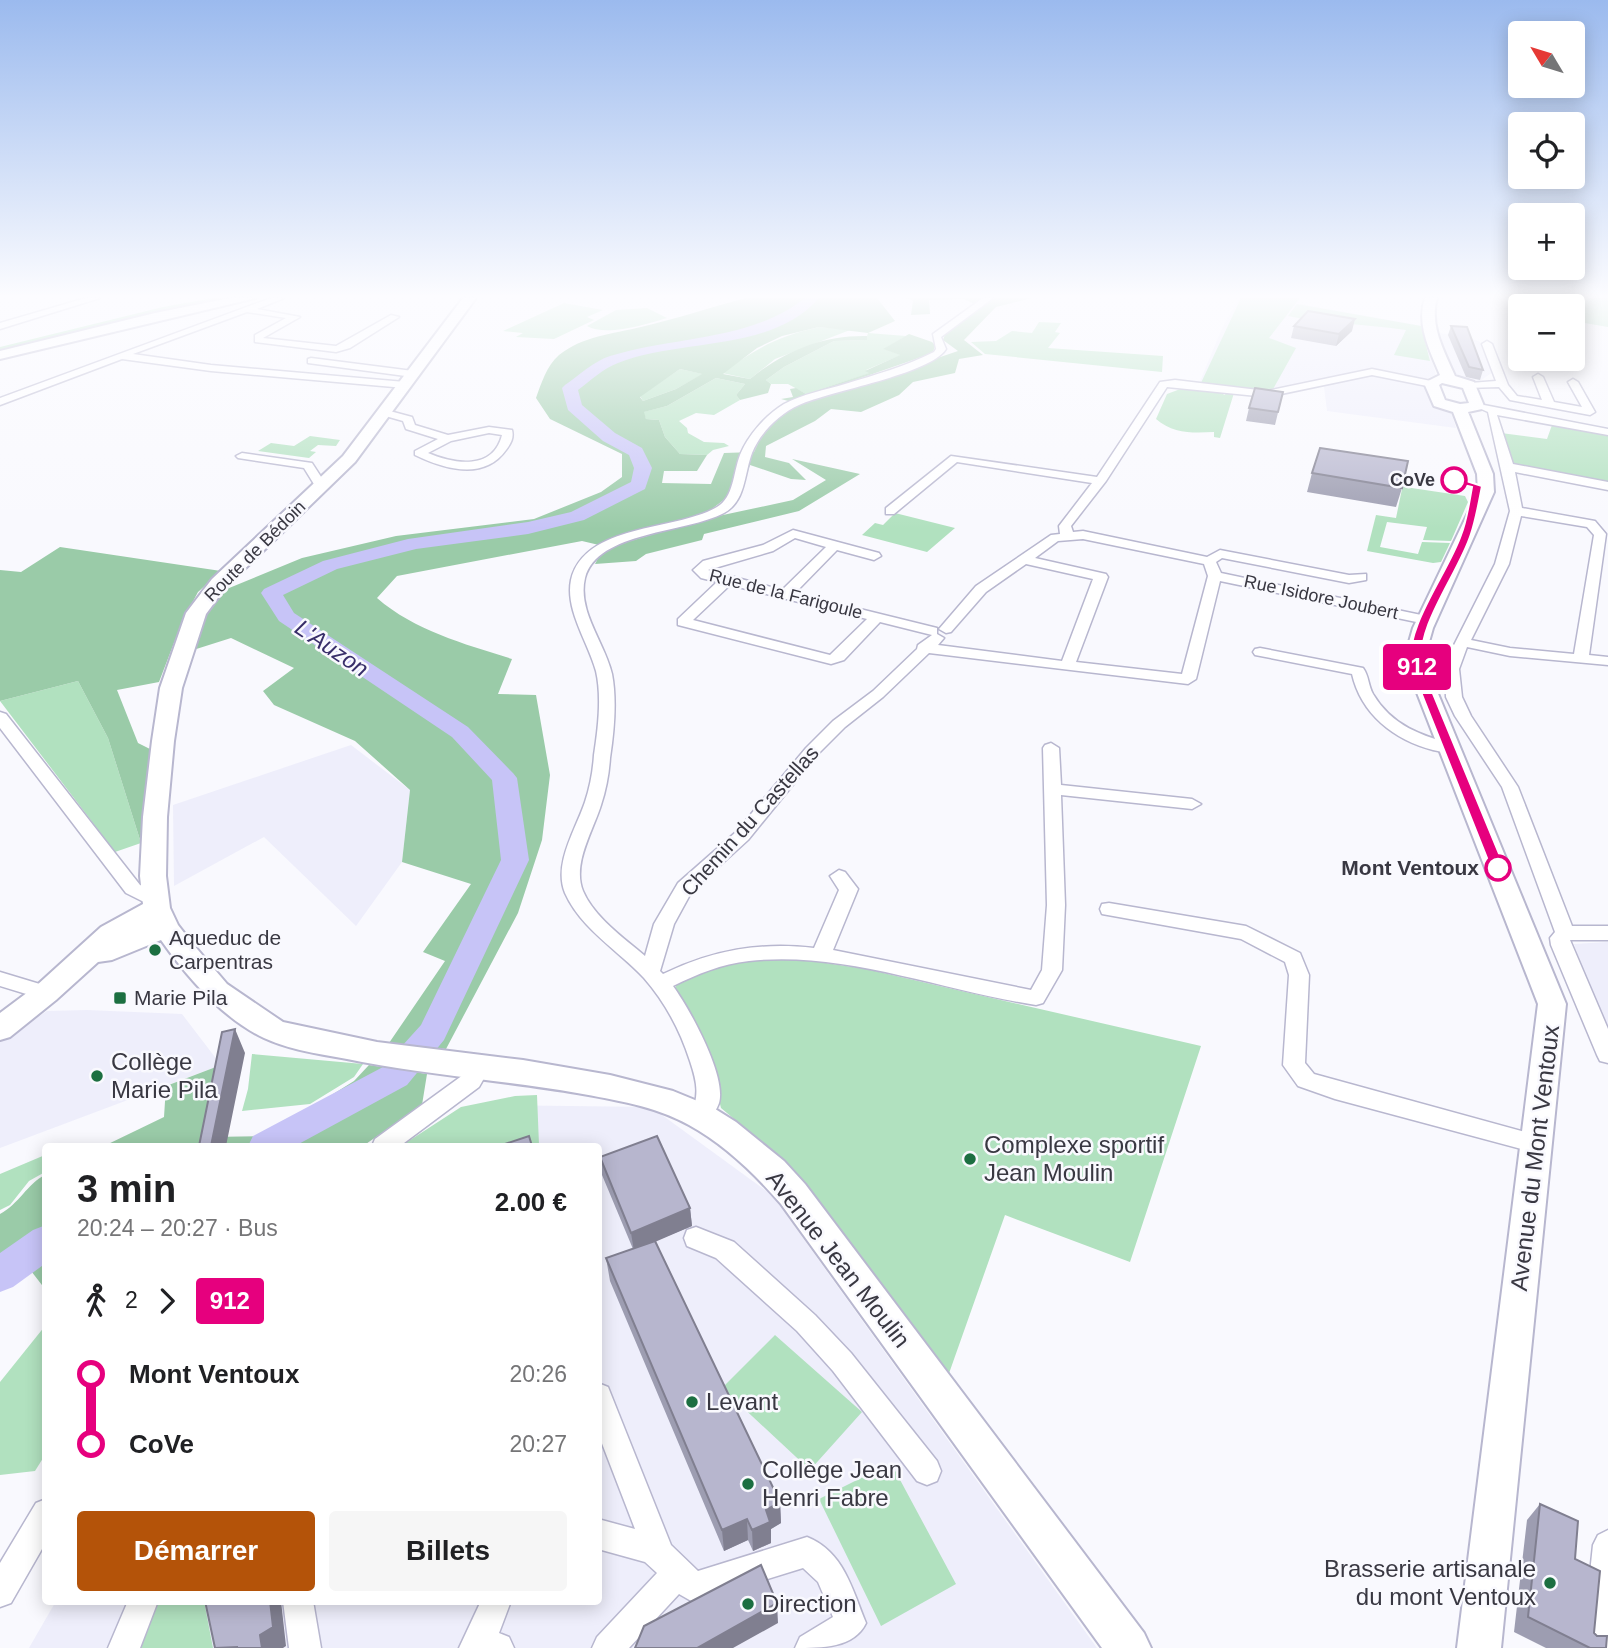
<!DOCTYPE html>
<html lang="fr">
<meta charset="utf-8">
<style>
body{margin:0;font-family:Arial,sans-serif;background:#f6f6f6;color:#202124;height:100vh;display:flex;flex-direction:column;font-size:26px;white-space:nowrap}
*{box-sizing:border-box;margin:0}
p{font-size:23px;color:#757577}
.icon{flex:none;width:38px;height:38px;fill:none;stroke:currentColor;stroke-width:2;stroke-linecap:round;stroke-linejoin:round}
.map{position:relative;flex:1;overflow:hidden}
.drawer{position:absolute;left:42px;top:1143px;width:560px;height:462px;display:flex;flex-direction:column;background:#fff;border-radius:7px;box-shadow:0 4px 18px #0003}
.drawer>*{flex:none}
.badge{padding:0 14px;border-radius:5px;font-size:24px;line-height:46px}
.needle{width:46px;rotate:308deg}
.fabs{position:absolute;left:1508px;top:21px;display:grid;gap:14px}
.fabs a{display:grid;place-items:center;width:77px;height:77px;border-radius:7px;background:#fff;box-shadow:0 4px 18px #0003;font-size:35px}
.map>.badge{position:absolute;translate:-50% -50%;box-shadow:0 0 0 4px #fff}
.legs{display:flex;align-items:center;gap:10px;height:77px;padding:0 35px;font-size:23px}
.legs p{margin-inline-start:auto}
.overview{display:flex;align-items:center;justify-content:space-between;height:119px;padding:0 35px}
h1{font-size:38px;font-weight:700;line-height:52px}
.action{display:flex;gap:14px;margin-top:auto;padding:14px 35px}
.action a{flex:1;height:80px;border-radius:7px;background:#b45309;color:#fff;font-size:28px;font-weight:700;line-height:80px;text-align:center}
.action a+a{background:#f6f6f6;color:#202124}
ul{padding:0 35px;list-style:none}
li{display:flex;align-items:center;gap:24px;height:70px;font-size:26px}
li i{display:grid;place-items:center;width:10px;height:100%;margin:0 9px;background:currentColor}
li i::after{content:'';width:18px;height:18px;margin:-9px;border:5px solid;border-radius:50%;background:#fff}
li p{margin-inline-start:auto}
li:first-child i{background:linear-gradient(#0000 50%,currentColor 0)}
li:last-child i{background:linear-gradient(currentColor 50%,#0000 0)}
.map>svg:first-child{display:block}
.built{fill:#eeeefb}
.green{fill:#b1e1bf}
.forest{fill:#9acba8;fill-rule:evenodd}
.lines{fill:none;stroke-linecap:round;stroke-linejoin:round}
.river{fill:#c7c4f7;fill-rule:evenodd}
.street-casing{stroke:#b8b7cf;stroke-width:3}
.secondary-casing{stroke:#b8b7cf;stroke-width:4}
.street{fill:#fff;fill-rule:evenodd}
.secondary{fill:#fff;fill-rule:evenodd}
.wall{fill:#9d9db1}
.shaded-wall{fill:#807f90}
.building{fill:#b7b6ce;stroke:#807f90;stroke-width:2}
.line-1{fill:#e6007e;stroke:#fff;stroke-width:2}
.stop-1-dot{fill:#fff;stroke:#e6007e;stroke-width:3.5}
.poi-dot{fill:#1c6f41;stroke:#f9f9fe;stroke-width:2.5}
.labels{text-anchor:middle;stroke-width:5;stroke-linejoin:round;paint-order:stroke}
.far-stop-label{font-size:18px;font-weight:bold;fill:#393842;stroke:#f9f9fe;text-anchor:end}
.far-street-label{font-size:18px;fill:#393842;stroke:#f9f9fe}
.street-label{font-size:21px;fill:#393842;stroke:#f9f9fe}
.stop-label{font-size:21px;font-weight:bold;fill:#393842;stroke:#f9f9fe;text-anchor:end}
.poi-label{font-size:21px;fill:#393842;stroke:#f9f9fe;text-anchor:start}
.water-label{font-size:23px;font-style:italic;fill:#382e6a;stroke:#f9f9fe}
.near-poi-label{font-size:24px;fill:#393842;stroke:#f9f9fe;text-anchor:start}
.near-street-label{font-size:24px;fill:#393842;stroke:#f9f9fe}
</style>
<div class="map">
<svg width="1608" height="1648" viewBox="0 0 1608 1648">
<rect width="100%" height="100%" fill="#f9f9fe"/>
<path class="built" d="M1239,298h28l156,28 13,49 -13,5 8,22 20,10 5,16 -129,-17 -4,-32 -47,11 -77,-6 23,-56z
M1438,333l30,4 12,5 13,30 -13,9 -21,-3 -9,-13z
M351,745l59,45 -8,72 -46,64 -92,-89 -90,49 -1,-81z
M1608,942v105l-34,-103z
M87,1010l95,4 39,51 -221,83v-106l47,-31z
M482,1105l169,2 121,88 325,453h-1068l27,-47h542v-455h-174z"/>
<path class="green" d="M213,298h10l-223,52v-3l163,-40z
M1241,298h59l-31,40 27,10 -24,43 -72,-6z
M1552,298h56v29l-35,-6v-15h-20l7,-5z
M564,303l39,7 -16,7 7,3 -40,19 -38,-2 7,-4 -20,-2z
M1297,304l124,22 9,35 -36,-6 12,-25c-40,-6 -79,-6 -118,-14z
M647,308l20,10c-20,6 -61,19 -80,8l29,-16z
M1039,322l22,1 -6,9 5,1 -12,15 115,8 -1,16 -177,-18 -14,-12 25,-1 16,-10 20,2z
M819,327l31,3 -75,29 -25,20 -28,-6c35,-25 54,-36 97,-46z
M868,333l38,3 -22,13 17,6 -35,15 4,3 -64,21 -18,-10h-17l-5,-4 18,-13 50,-26 32,-1z
M680,369l23,5 -27,15 -33,12 -3,-5z
M716,378l29,6 -9,11 4,5 -26,15 -18,-2 -17,8 8,7 1,5 16,9 20,1 5,3 -16,4 -6,5 -27,-1 -15,-17 -6,-17 -13,-1 -3,-7 24,-6z
M1183,388l33,3 9,4 1,-3 8,1 -14,45 -6,-1v-5c-21,1 -41,2 -58,-13l11,-25z
M1552,425l56,11v47l-96,-17 -11,-33 46,6z
M310,436l30,4 -4,6 -18,-1 -8,6 6,1 -7,6 -51,-7 13,-8 23,3z
M1385,484l80,12 3,6 -17,39 -28,-1 4,-13 -40,-5 -7,25 38,7 4,-12 28,1 -9,19 -8,1 -66,-12 9,-36 20,3 6,-29z
M895,513l60,15 -28,24 -65,-17 13,-12 8,2z
M78,681l30,57 33,105 -26,9 -115,-151z
M743,960h63l60,9 335,77 -71,216 -125,-47 -58,164 -155,-202 -33,-37 -38,-32 -10,-40 -36,-79 2,-7 8,-7z
M252,1054l111,10 -9,13 -44,27 -68,7 6,-22z
M537,1095l2,50 -3,1h-135l60,-39 54,-11z
M45,1155v17l-16,9 -19,24 -10,5v-36z
M45,1326v129l-10,16 -35,4v-93z
M775,1335l87,77 -52,58 -88,-82z
M891,1463l65,121 -75,42 -62,-127z
M149,1601h55l9,47h-74z"/>
<path class="forest" d="M746,298h131l18,23 -27,12 -49,-6 -37,9 -25,12 -34,26 27,5c34,-28 73,-44 117,-43v4l-33,1 -50,26 -18,13 5,4 -3,9 -28,7 -4,-5 9,-11 -29,-6 -49,28 -23,6 2,7 13,1 6,17 15,17 27,1 -10,16h-33l-2,12 49,1 13,-31 30,-1 9,-19 21,-23 174,-59 -15,-11 4,-11 32,-23 -15,-7 -35,1 1,14 -19,1 2,-15 -8,-2h127l-36,9 -32,33 19,15 -24,4 -4,14 -42,9 -14,13 -38,17 -30,-3 -16,12 -49,25 -1,11 24,6 17,17 -15,-1 -41,-14 -7,20 -35,27 -109,33 -17,-4 -185,35 -20,22c38,33 88,46 135,61l-14,35 38,1 14,80 -8,65 -24,73 -72,136 -57,-6 56,-82 -22,-9 48,-68 -69,-22 8,-72 -55,-49 -81,-36 -11,-14 31,-23 -63,-30 -41,13 27,-58 85,-35 94,-22 138,-17 67,-27 21,-15v-23l-72,-35 -14,-21c5,-14 11,-33 23,-43 24,-19 53,-21 82,-28 35,-8 70,-20 105,-29zM680,369l22,5 -26,15 -33,12 -3,-4z
M909,334l23,8 3,3 -2,8 -141,49 -11,-3 12,-2 -3,-8 6,-1 10,6 63,-21 -4,-2 35,-16 -17,-6z
M792,459l68,15 -61,37 -95,23 -2,6 -56,14 -10,7 -41,3 8,-15 106,-31 84,-18 33,-20z
M60,547l161,24 -23,21 -16,30 -23,60 -42,8 21,53 12,6 -9,94 -33,-105 -30,-57 -78,20v-131l21,2z
M221,1065l-9,72 54,-1 88,-55 15,-16 58,9 -5,31 -59,41h-259l60,-29 2,-31z
M45,1175v114l-17,-22 -28,23v-76c19,-10 27,-30 45,-39z"/>
<g class="lines">
<path class="river" d="M805,298h14c-48,55 -138,40 -201,65 -14,5 -28,18 -40,27l4,15 33,28 27,15 10,20 -7,21 -61,31 -56,14 -112,15 -79,20 -54,26 11,18 174,114 45,46 4,5 12,82 -85,180 -37,45 -112,61h-47l5,-10 130,-69 38,-42 80,-165 -9,-80 -40,-43 -173,-116 -18,-28 3,-4 59,-28 85,-22 120,-17 43,-10 60,-30 3,-14 -5,-13 -26,-14 -35,-31 -6,-22 3,-3c13,-9 29,-24 45,-29 64,-20 141,-15 195,-58z
M46,1225v38l-33,24 -13,5v-39l33,-23z"/>
<defs>
<path id="street" d="M86,298h14l-100,31v-6z
M271,298h13l-27,11 43,8 -37,21 73,8 55,-31 8,2 -49,31 -14,4 -81,-10v-7l31,-17 -39,-6 -114,42 78,11 194,17 5,3 -5,3 -194,-17 -89,-12 -122,46v-7z
M983,298h10l-52,39 5,12c-15,25 -116,42 -147,56 -20,9 -39,28 -47,48 -8,21 -6,48 -28,60 -37,20 -127,18 -139,65 -8,33 20,65 27,96 5,26 2,58 -2,84 -1,16 -4,32 -9,47 -8,26 -29,59 -18,86 11,26 41,47 62,65l9,-32 24,-41 58,-51 70,-84 27,-27 40,-30 44,-42 1,-4 14,-10 -52,-13 -36,38 -13,4 -153,-39v-6l39,-37 -16,-4 -8,-8 10,-9 60,-16 30,-15 86,23 2,3 -7,4 -37,-10 -42,43 142,35v6l7,4 -6,7 124,16 31,-82 -67,-15 -40,28 -35,40 -5,1 -7,-4 37,-43 75,-51 9,-1 -1,-8 33,-43 -135,-21 -63,52h-8v-6l65,-52 146,21 63,-95 15,-2 92,11 105,-22 64,13v4l-4,1 -60,-12 -105,22 -100,-10 -61,94 -35,45 2,6 10,-1 124,26 13,-7 129,25 17,-1v6l-17,3 -127,-25 -6,4 5,11 205,43 7,4 -7,4 -206,-43 -24,98 -8,5 -259,-31 -46,44 -38,30 -27,27 -70,86 -56,51 -18,33 -14,47 3,3c50,-24 96,-32 151,-26l25,-58 -9,-14 9,-6 6,2 13,17 -25,61 198,40 11,-20 5,-65 -4,-157 2,-3 6,-2 8,5 2,37 131,14 9,5 -9,5 -131,-14 4,110 -3,65 -19,33 -7,2c-92,-14 -194,-55 -287,-44 -28,3 -51,13 -76,25 16,22 54,90 46,117 -2,6 -7,13 -10,19l-8,3 -8,-3 -3,-6c10,-20 7,-34 0,-55 -10,-31 -25,-59 -46,-83 -26,-28 -63,-49 -79,-85 -12,-29 11,-64 20,-91 5,-15 8,-31 9,-47 4,-26 8,-58 2,-84 -8,-29 -31,-61 -25,-91 13,-57 106,-49 146,-73 17,-10 16,-34 23,-52 8,-20 26,-40 44,-51 19,-10 41,-14 61,-20 30,-9 61,-18 89,-32l2,-3 -3,-15zM795,538l31,9 -44,43 -74,-20 65,-19zM1083,539l121,25 4,12 -26,98 -106,-12 32,-85 -2,-3 -71,-16 23,-17zM730,585l137,34 -37,36 -137,-35z
M1487,341l5,3 16,41 9,11 25,4 -9,-23 5,-3 5,3 11,25 28,5 -14,-25 5,-3 5,3 17,30 -5,3 -80,-15 -11,-13 -33,1 -1,-2 5,-3 26,-2 -14,-37z
M311,358l102,13 5,3 -5,3 -105,-14v-4z
M1484,405l124,24v6l-111,-20 16,49 95,18v8l-93,-18 7,36 73,13 11,13 -17,121 19,2v8l-98,-9 -43,-9 -8,22 3,28 9,19 47,71 54,139h36v14h-38l38,89v34l-8,-2 -3,-6 -46,-110 -1,-7 5,-6 -53,-145 -47,-71 -9,-19 -1,-28 5,-16 45,-89 15,-53 -22,-99 -9,-4zM1521,516l66,11 7,8 -20,119 -64,-6 -39,-8 38,-76z
M386,410l26,7 3,8 33,10 41,-8 23,3c2,8 -1,13 -6,20 -22,31 -62,19 -91,5v-4l23,-12 -32,-10 -3,-8 -21,-6v-4zM489,433l13,2c-9,36 -48,29 -74,18l23,-12z
M242,453l70,10 15,23 -10,3 -13,-21 -66,-10 -2,-2z
M1260,648l103,20c6,8 5,17 10,26 19,32 49,42 83,51l2,3c-7,7 -16,4 -25,2 -39,-10 -72,-36 -81,-76l-97,-19 -2,-3 2,-3z
M0,712l6,2 134,171 21,8 2,4 -2,4 -17,1 -18,-9 -126,-165z
M1109,903l137,23 54,27 9,22 -4,88 9,11 222,61 8,2 3,7 -3,7 -8,2 -201,-54 -37,-13 -15,-21 6,-90 -4,-13 -44,-23 -139,-25 -2,-5 2,-5z
M0,972l53,16 3,5 -3,5 -7,2 -46,-14z
M480,1058l8,2 3,6 -12,21 -79,59h-28l3,-7 88,-64 9,-15z
M696,1227l38,15 81,73 36,38 86,108 4,10 -4,10 -10,4 -10,-4 -84,-110 -36,-40 -81,-73 -29,-12 -3,-8 3,-8z
M598,1383l10,4 63,158 27,26 109,-34c37,15 45,52 59,86 -12,25 -44,25 -71,25l5,-11 33,-20 -15,-35 -15,-14 -110,34 -14,-8 -50,54h-37l5,-11 60,-64 -12,-11 -47,-13v-30l37,10 -37,-96z
M46,1499v43l-35,61 -11,4v-44l36,-60z
M1608,1530v118h-26l11,-103 5,-10z
M128,1601h30l-18,47h-32z
M283,1601h30l8,47h-32z
M481,1601h30l-12,32 10,4 5,11h-55z"/>
<path id="secondary" d="M230,298h26l-256,61v-8l155,-38z
M463,298h13l-121,164 -129,125 -20,27 -24,74 -8,53 -7,76 -1,59 4,32 8,17 14,18 35,41 56,38 94,20 146,18 87,15 63,16 39,16 24,15 48,39 21,23 339,449 7,15h-49l-321,-444c-26,-30 -57,-60 -92,-79 -34,-19 -74,-25 -112,-32 -71,-12 -144,-18 -215,-31 -32,-7 -68,-10 -98,-24 -42,-20 -77,-61 -103,-98l-49,20 -14,2 -42,38 -46,37 -10,3v-27l36,-27 65,-59 42,-23 -3,-28 3,-59 9,-76 8,-53 26,-75 26,-34 131,-123z
M1425,298h12c-8,27 7,53 18,78l19,6 10,24 -2,3 -14,3 25,62 1,18 -61,136 -6,21v18l139,337 -65,644h-44l81,-644 -131,-337v-18l6,-21 65,-136 -1,-18 -24,-62 -19,-6 -10,-23 16,-8c-10,-24 -24,-50 -15,-77zM1442,383l21,5 6,15 -9,1 -15,-4 -6,-15z"/>
</defs>
<use href="#street" class="street-casing"/>
<use href="#secondary" class="secondary-casing"/>
<use href="#street" class="street"/>
<use href="#secondary" class="secondary"/>
</g>
<path class="wall" d="M1294,326l58,5 -16,15 -45,-8z
M1451,326l32,44 -3,10 -14,-3 -18,-42z
M1283,392l-8,33 -29,-4 3,-13z
M1312,473l90,15 -6,19 -89,-15z
M600,1157l90,51 2,18 -37,15 125,261 1,21 -10,6v14l-18,8 -5,-11 -24,11 -114,-270 -4,-23 27,-9 -31,-74z
M1540,1504l54,129 12,15h-60l-32,-16 13,-112z"/>
<path class="shaded-wall" d="M1355,319l-3,12 -16,15 3,-12z
M235,1029l10,24 -19,93h-15z
M690,1208l2,18 -58,25 -3,-18z
M780,1502l1,21 -10,6v14l-18,8 -1,-21 14,-20z
M747,1519l1,21 -24,11 -2,-21z
M270,1601h11l5,45 -3,2h-21l-2,-13z
M777,1603l1,20 -45,25h-36z"/>
<path class="building" d="M1308,311l47,8 -16,15 -45,-8z
M1451,326l16,1 16,43 -14,-3z
M1255,388l28,4 -5,20 -29,-4z
M1320,448l88,13 -6,27 -90,-15z
M235,1029l-24,117h-12l23,-114z
M529,1136l3,10h-33z
M657,1136l33,72 -59,25 -31,-76z
M655,1241l125,261 -14,8 4,12 -18,8 -5,-11 -25,11 -116,-272z
M1540,1504l38,17 -3,38 25,12 -6,62 3,3h10l-1,12h-16l-62,-31z
M761,1565l16,38 -80,45h-62l9,-22z
M205,1601h65l3,26 -13,8 2,13h-25v-1l-22,1z"/>
<linearGradient id="sky" x2="0" y2="1"><stop stop-color="#9bbaee"/><stop offset="0.56" stop-color="#fcfcff"/><stop offset="1" stop-color="#fcfcff" stop-opacity="0"/></linearGradient>
<rect width="1608" height="529" fill="url(#sky)"/>
<path class="line-1" d="M1454,477l28,9c-3,16 -6,33 -11,48 -12,39 -56,92 -49,133l83,201 -7,5 -7,-5 -80,-201c-7,-40 37,-94 50,-132 6,-15 8,-32 11,-48l-21,-5 -1,-2z"/>
<g class="stop-1-dot">
<circle cx="1454" cy="480" r="12"/>
<circle cx="1498" cy="868" r="12"/>
</g>
<g class="poi-dot">
<circle cx="155" cy="950" r="7"/>
<rect x="113" y="991" width="14" height="14" rx="3.5"/>
<circle cx="97" cy="1076" r="7"/>
<circle cx="970" cy="1159" r="7"/>
<circle cx="692" cy="1402" r="7"/>
<circle cx="748" cy="1484" r="7"/>
<circle cx="1550" cy="1583" r="7"/>
<circle cx="748" cy="1604" r="7"/>
</g>
<g class="labels">
<g class="far-stop-label">
<text x="1435" y="486">CoVe</text>
</g>
<g class="far-street-label">
<text transform="translate(255 551) rotate(-45)" y="6">Route de Bédoin</text>
<text transform="translate(786 594) rotate(14)" y="6">Rue de la Farigoule</text>
<text transform="translate(1321 597) rotate(12)" y="6">Rue Isidore Joubert</text>
</g>
<g class="street-label">
<text transform="translate(750 821) rotate(-48)" y="7">Chemin du Castellas</text>
</g>
<g class="stop-label">
<text x="1479" y="875">Mont Ventoux</text>
</g>
<g class="poi-label">
<text x="169" y="945">Aqueduc de<tspan x="169" dy="24">Carpentras</tspan></text>
<text x="134" y="1005">Marie Pila</text>
</g>
<g class="water-label">
<text transform="translate(332 648) rotate(34)" y="8">L'Auzon</text>
</g>
<g class="near-poi-label">
<text x="111" y="1070">Collège<tspan x="111" dy="28">Marie Pila</tspan></text>
<text x="984" y="1153">Complexe sportif<tspan x="984" dy="28">Jean Moulin</tspan></text>
<text x="706" y="1410">Levant</text>
<text x="762" y="1478">Collège Jean<tspan x="762" dy="28">Henri Fabre</tspan></text>
<text x="1536" y="1577" text-anchor="end">Brasserie artisanale<tspan x="1536" dy="28">du mont Ventoux</tspan></text>
<text x="762" y="1612">Direction</text>
</g>
<g class="near-street-label">
<text transform="translate(1535 1158) rotate(-83)" y="8">Avenue du Mont Ventoux</text>
<text transform="translate(838 1259) rotate(52)" y="8">Avenue Jean Moulin</text>
</g>
</g>
</svg>
<div class="fabs">
<a><svg class="needle" viewBox="-14 -14 28 28"><path d="M0-13l5 13h-10z" fill="#e53935"/><path d="M0 13l5-13h-10z" fill="#757577"/></svg></a>
<a><svg class="icon" aria-label="locate" viewBox="0 0 24 24"><circle cx="12" cy="12" r="6"/><path d="M12 2v4M12 18v4M2 12h4M18 12h4"/></svg></a>
<a>+</a>
<a>−</a>
</div>
<b class="badge" style="left:1417px;top:667px;background:#e6007e;color:#fff">912</b>
<section class="drawer">
<div class="overview"><div><h1>3 min</h1><p>20:24 – 20:27 · Bus</p></div><b>2.00 €</b></div>
<div class="legs"><svg class="icon" aria-label="walk" viewBox="0 0 24 24"><circle cx="13" cy="4" r="2"/><path d="M13 8l-2 6 4 7M11 14l-3 7M7 12l3-4h3l4 4"/></svg>2<svg class="icon" aria-label="forward" viewBox="0 0 24 24"><path d="M9 5l7 7-7 7"/></svg><b class="badge" style="background:#e6007e;color:#fff">912</b></div>
<ul>
<li><i style="color:#e6007e"></i><b>Mont Ventoux</b><p>20:26</p></li>
<li><i style="color:#e6007e"></i><b>CoVe</b><p>20:27</p></li>
</ul>
<div class="action"><a>Démarrer</a><a>Billets</a></div>
</section>
</div>
